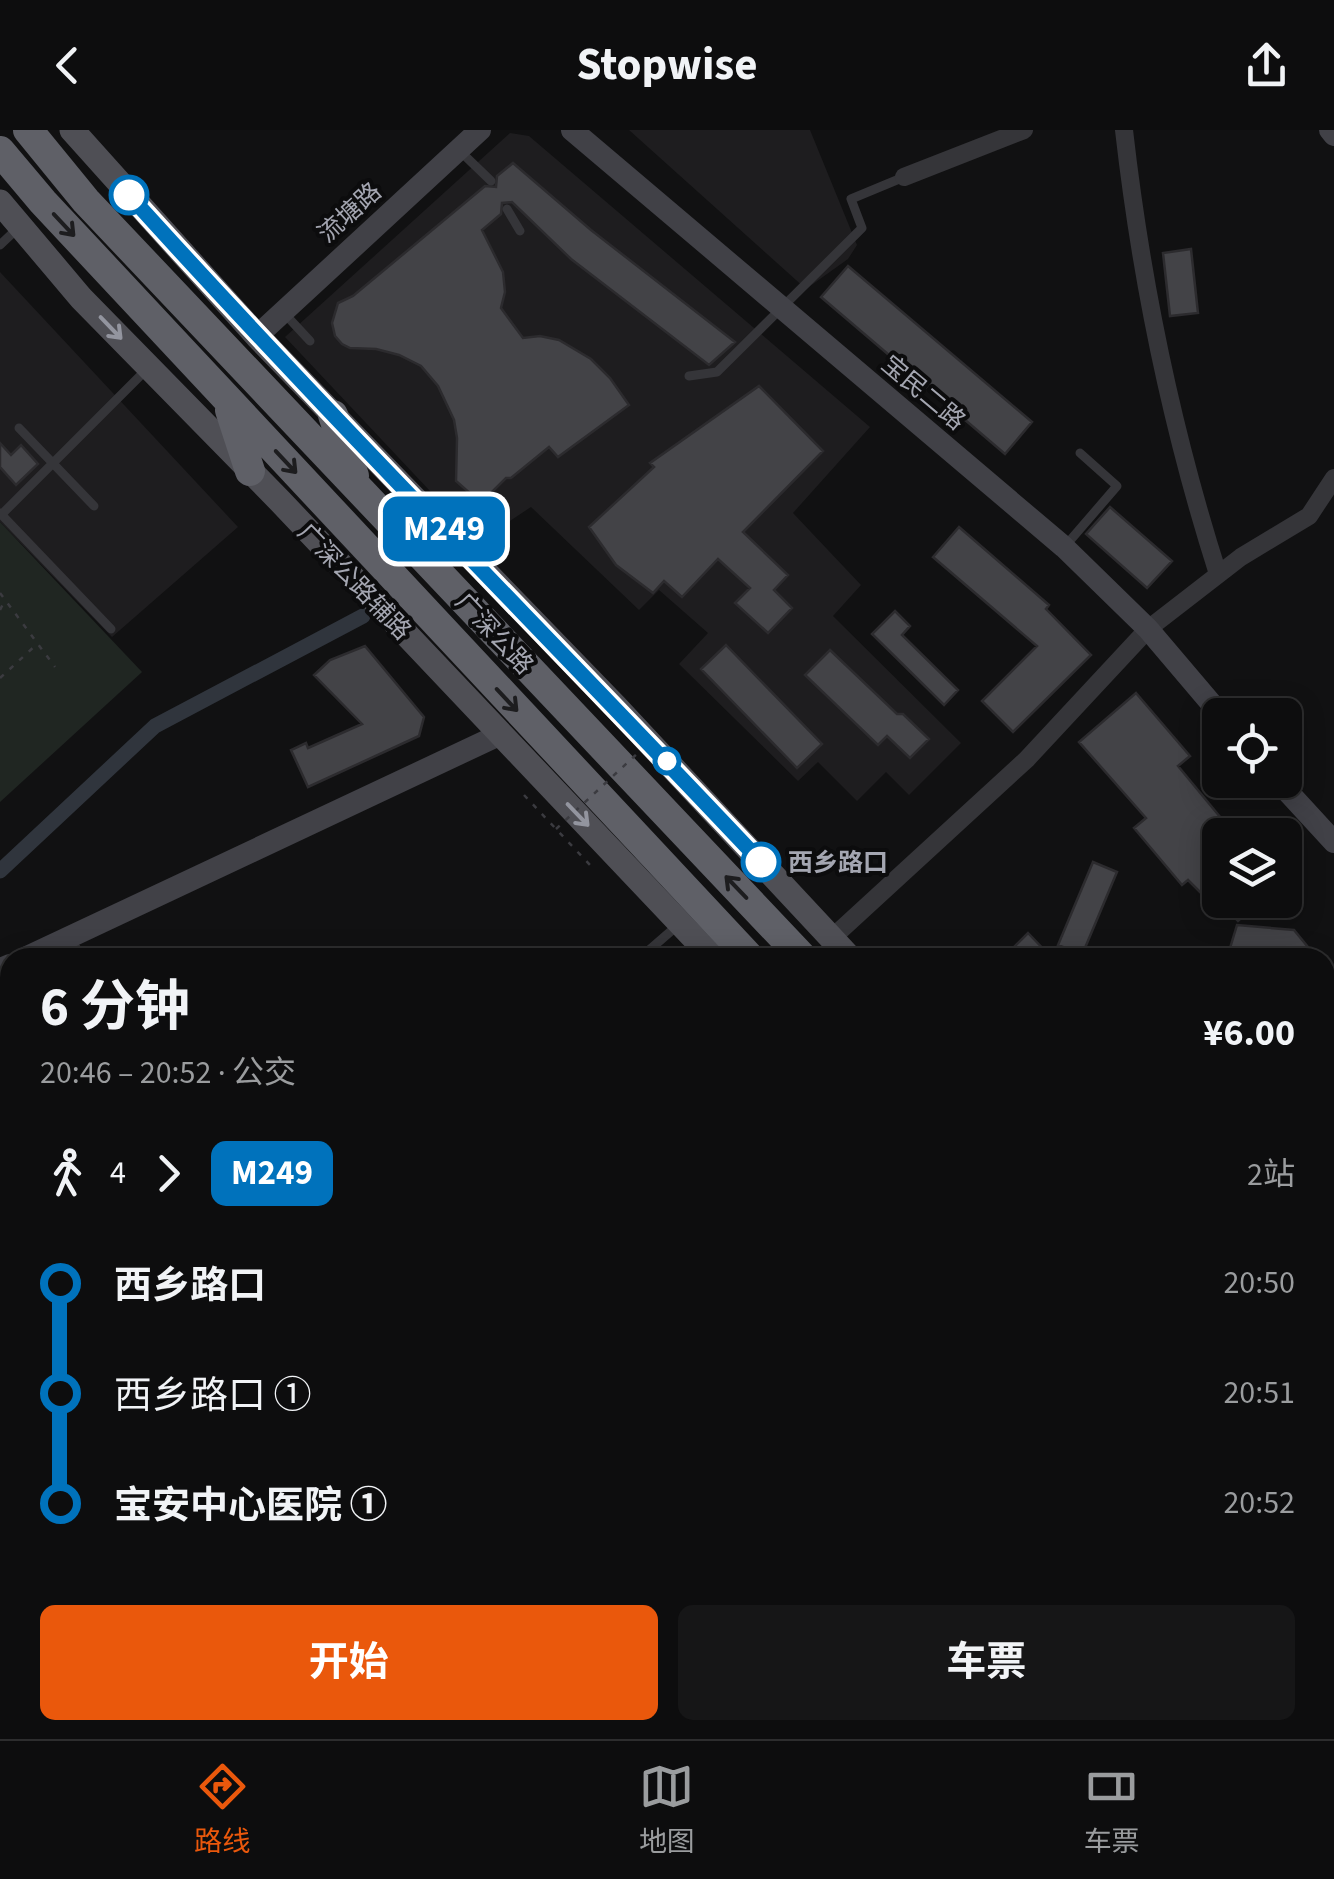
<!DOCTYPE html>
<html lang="zh">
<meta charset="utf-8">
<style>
body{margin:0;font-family:"Source Sans 3","Noto Sans SC",sans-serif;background:#161617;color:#f1f3f6;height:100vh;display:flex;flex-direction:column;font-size:38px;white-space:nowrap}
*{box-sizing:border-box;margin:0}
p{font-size:32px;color:#9a9c9e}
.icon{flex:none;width:55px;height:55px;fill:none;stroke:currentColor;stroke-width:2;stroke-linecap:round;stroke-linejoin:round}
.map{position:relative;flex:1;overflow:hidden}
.drawer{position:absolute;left:0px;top:818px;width:1335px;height:792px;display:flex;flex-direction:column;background:#0d0d0e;border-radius:30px 30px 0 0;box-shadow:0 5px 25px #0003,0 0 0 2px #2d2d2e}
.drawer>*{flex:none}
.badge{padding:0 20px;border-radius:15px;font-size:35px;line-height:65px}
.tools{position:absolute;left:1202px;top:568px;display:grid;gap:20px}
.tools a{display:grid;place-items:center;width:100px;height:100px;border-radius:15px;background:#0d0d0e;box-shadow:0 5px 25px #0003,0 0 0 2px #2d2d2e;font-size:50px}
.map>.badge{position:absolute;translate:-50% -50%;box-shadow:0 0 0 5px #fff}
.legs{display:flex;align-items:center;gap:15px;height:110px;padding:0 40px;font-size:32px}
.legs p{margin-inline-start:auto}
.overview{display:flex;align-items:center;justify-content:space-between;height:170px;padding:0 40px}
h1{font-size:55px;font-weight:700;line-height:75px}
.primary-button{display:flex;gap:20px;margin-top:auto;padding:20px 40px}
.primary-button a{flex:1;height:115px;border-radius:15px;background:#ea580c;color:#fff;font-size:40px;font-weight:700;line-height:115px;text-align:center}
.primary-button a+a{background:#161617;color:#f1f3f6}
ul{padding:0 40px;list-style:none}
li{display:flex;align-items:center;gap:35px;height:110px;font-size:38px}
li i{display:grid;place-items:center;width:15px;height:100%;margin:0 12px;background:currentColor}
li i::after{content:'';width:25px;height:25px;margin:-12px;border:8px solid;border-radius:50%;background:#0d0d0e}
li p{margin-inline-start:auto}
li:first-child i{background:linear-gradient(#0000 50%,currentColor 0)}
li:last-child i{background:linear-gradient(currentColor 50%,#0000 0)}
header{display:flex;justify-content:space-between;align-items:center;height:130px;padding:0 40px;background:#0d0d0e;font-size:45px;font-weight:700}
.tab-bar{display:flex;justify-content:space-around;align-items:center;height:140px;border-top:2px solid #2d2d2e;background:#0d0d0e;font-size:28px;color:#9a9c9e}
.tab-bar a{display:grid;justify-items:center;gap:5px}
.tab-bar .active{color:#ea580c}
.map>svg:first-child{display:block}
.built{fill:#1e1d1f}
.green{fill:#202622}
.water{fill:#30353d}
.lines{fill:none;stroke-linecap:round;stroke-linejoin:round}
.canal{stroke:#30353d;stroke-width:15}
.building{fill:#434347;stroke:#2c2b2e;stroke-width:2.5}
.path{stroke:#3b3b40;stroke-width:2.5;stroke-dasharray:5 8;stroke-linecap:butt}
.lane{stroke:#353539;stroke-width:9}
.street{stroke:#353539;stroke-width:18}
.secondary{stroke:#414147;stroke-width:22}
.primary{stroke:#4f4f55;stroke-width:25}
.highway{stroke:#5f6067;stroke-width:30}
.path-bridge{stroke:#3b3b40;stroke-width:2.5;stroke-dasharray:5 8;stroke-linecap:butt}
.oneway{stroke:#1d1d1f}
.oneway2{stroke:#93959f}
.line-1-casing{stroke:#fff;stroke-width:22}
.line-1{stroke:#0072bc;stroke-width:15}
.stop-1-dot{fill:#fff;stroke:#0072bc;stroke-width:5}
.labels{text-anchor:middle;stroke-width:8;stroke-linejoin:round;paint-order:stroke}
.street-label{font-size:25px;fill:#a4a6b1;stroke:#0c0c0d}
.stop-label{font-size:25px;font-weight:bold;fill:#a4a6b1;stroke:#0c0c0d;text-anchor:start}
</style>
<header><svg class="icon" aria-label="back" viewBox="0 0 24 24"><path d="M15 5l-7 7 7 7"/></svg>Stopwise<svg class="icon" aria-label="share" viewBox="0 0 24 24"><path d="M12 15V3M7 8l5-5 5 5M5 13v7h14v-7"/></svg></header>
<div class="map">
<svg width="1334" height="1609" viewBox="0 0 1334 1609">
<rect width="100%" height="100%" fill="#111112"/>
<path class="built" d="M629,0h181l47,115 -9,14 -42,30z
M510,3l19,3 341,291 -77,86 68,72 -28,31 128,127 -52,52 -23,-23 -29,29 -39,-39 -20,19 -119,-117 29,-31 -49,-43 -20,20 -108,-103 -53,35 -193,-205z
M0,142l238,255 -126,110 -112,-115z
M1334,1041v237l-9,-16v-212z
M928,1600h202l-3,9h-174z"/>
<path class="green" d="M0,392l142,150 -142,130z"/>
<path class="water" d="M335,1600h197l-4,9h-172z"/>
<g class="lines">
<path class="canal" d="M0,741l155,-145 208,-110"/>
</g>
<path class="building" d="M513,33l78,67 144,112 -26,23 -138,-106 -59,-57 -10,1 -1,11 -19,16 21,42 2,20 -4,16 22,30 17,-2 19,4 32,19 19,19 19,27 -71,52 -9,-10 -38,31h-5l-17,17 -16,1 -17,-15 1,-43 -3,-18 -16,-34 -17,-20 -22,-11 -23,-6 -26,-1 -8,-4 -7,-8 -3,-13 6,-20 15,-7 132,-110 11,1 1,-11z
M1191,119l7,64 -28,3 -7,-63z
M848,136l184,156 -27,32 -184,-157z
M759,256l64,65 -80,81 45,43 -14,15 18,18 -24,25 -33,-30 15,-15 -32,-29 -36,38 -18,-16 -11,12 -37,-28 -27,-38 65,-60 -4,-4z
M0,313l11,12 10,-10 17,19 -22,21 -16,-18z
M1110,377l62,54 -25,27 -61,-54z
M959,397l90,78 -3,4 45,46 -78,77 -31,-31 55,-55 -104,-89z
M895,481l15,15 -8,9 56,55 -14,15 -72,-71z
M726,515l96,99 -25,24 -96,-99z
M365,516l59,71 -5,19 -111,51 -17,-37 15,-7 2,5 54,-24 -48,-49 16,-15z
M830,520l67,64h6l26,25 -19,19 -23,-22 -9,9 -73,-70z
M1136,563l54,63 -12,10 57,69h-15v65h40l-22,21 -18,-19v10l-32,-32 -6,5 -48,-57 12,-10 -67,-76z
M1093,732l24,10 -35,83 -24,-10z
M1237,795l57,5 23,28h-90z
M1028,803l24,25h-49z"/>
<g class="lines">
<path class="path" d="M0,463l55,74
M0,480l4,-8
M0,548l36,-33
M524,665l66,70"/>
<path class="lane" d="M461,22l30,29
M507,79l13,22
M0,115l18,-17
M284,183l26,28
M689,246l28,-4 145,-144 -11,-29 53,-22
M19,298l75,78
M0,383l111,116
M2,384l145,-145
M1067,414l50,-58 -37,-33
M640,828l38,-33
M0,1426l10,-5
M0,1552l7,11 -7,42
M227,1600l6,9
M614,1600l7,9"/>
<path class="street" d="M1124,0c17,150 48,300 94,444
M904,47l120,-47
M832,808l195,-179 121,-130 93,-72 68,-41 25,-38
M63,810l16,18"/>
<path class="secondary" d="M572,0l492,417 84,82 73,86
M1330,0l4,5
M257,206l223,-206
M1277,650l57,62
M25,828l476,-224
M0,839l10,-4
M1325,955l9,-9
M1325,1031l9,-8"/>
<path class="primary" d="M72,0l185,206 359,371 234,251
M0,72l81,96 199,203 433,457
M1325,985l9,-8
M1325,1012l9,-8
M1325,1316l9,9
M1325,1451l9,8
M642,1609l10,-9
M687,1609l10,-9"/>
<path class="highway" d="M28,0l58,71 717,757
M0,21l43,51 707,756
M230,280l20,61
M333,285l21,61
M1325,1345l9,15
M1325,1414l9,8"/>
<path class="path-bridge" d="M556,699l98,-91"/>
</g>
<defs><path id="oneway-shaft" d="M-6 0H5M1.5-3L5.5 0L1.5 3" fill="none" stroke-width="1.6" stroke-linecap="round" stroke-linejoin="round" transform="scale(2.5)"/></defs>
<g class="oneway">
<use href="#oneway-shaft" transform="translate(64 95) rotate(47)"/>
<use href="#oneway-shaft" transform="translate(286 332) rotate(47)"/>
<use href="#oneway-shaft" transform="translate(507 570) rotate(47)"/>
<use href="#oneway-shaft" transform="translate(736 757) rotate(-134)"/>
</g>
<g class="oneway2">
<use href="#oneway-shaft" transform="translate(111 198) rotate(46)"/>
<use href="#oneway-shaft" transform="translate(578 685) rotate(46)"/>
</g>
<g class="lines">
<defs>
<path id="line-1" d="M129,65c205,227 422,444 632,667"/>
</defs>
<use href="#line-1" class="line-1-casing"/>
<use href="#line-1" class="line-1"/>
</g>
<g class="stop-1-dot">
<circle cx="129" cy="65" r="18"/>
<circle cx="667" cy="631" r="12"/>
<circle cx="761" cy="732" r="18"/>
</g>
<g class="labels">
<g class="street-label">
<text transform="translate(349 82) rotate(-42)" y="9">流塘路</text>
<text transform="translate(924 262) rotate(40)" y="9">宝民二路</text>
<text transform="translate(355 451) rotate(46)" y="9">广深公路辅路</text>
<text transform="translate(495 503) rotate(47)" y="9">广深公路</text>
</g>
<g class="stop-label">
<text x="788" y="741">西乡路口</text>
</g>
</g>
</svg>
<div class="tools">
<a><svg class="icon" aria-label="locate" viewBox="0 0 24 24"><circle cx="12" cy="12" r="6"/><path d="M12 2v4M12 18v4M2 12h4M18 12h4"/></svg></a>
<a><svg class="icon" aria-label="layers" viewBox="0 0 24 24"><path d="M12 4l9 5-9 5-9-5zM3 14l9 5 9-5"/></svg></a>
</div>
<b class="badge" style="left:444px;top:399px;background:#0072bc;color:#fff">M249</b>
<section class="drawer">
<div class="overview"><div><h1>6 分钟</h1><p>20:46 – 20:52 · 公交</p></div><b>¥6.00</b></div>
<div class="legs"><svg class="icon" aria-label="walk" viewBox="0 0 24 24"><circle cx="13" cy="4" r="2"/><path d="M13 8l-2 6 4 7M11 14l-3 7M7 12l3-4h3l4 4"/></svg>4<svg class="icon" aria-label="forward" viewBox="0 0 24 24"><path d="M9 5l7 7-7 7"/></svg><b class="badge" style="background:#0072bc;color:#fff">M249</b><p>2站</p></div>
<ul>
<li><i style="color:#0072bc"></i><b>西乡路口</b><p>20:50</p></li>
<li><i style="color:#0072bc"></i><span>西乡路口 ①</span><p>20:51</p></li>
<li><i style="color:#0072bc"></i><b>宝安中心医院 ①</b><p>20:52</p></li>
</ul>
<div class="primary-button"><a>开始</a><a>车票</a></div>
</section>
</div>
<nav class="tab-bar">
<a class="active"><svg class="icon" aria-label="directions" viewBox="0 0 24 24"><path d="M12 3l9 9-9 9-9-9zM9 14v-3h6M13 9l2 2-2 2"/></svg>路线</a>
<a><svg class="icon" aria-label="map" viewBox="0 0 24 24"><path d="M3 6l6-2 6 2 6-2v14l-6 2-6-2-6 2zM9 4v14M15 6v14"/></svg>地图</a>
<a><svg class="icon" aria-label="tickets" viewBox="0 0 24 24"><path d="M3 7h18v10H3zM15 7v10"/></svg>车票</a>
</nav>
